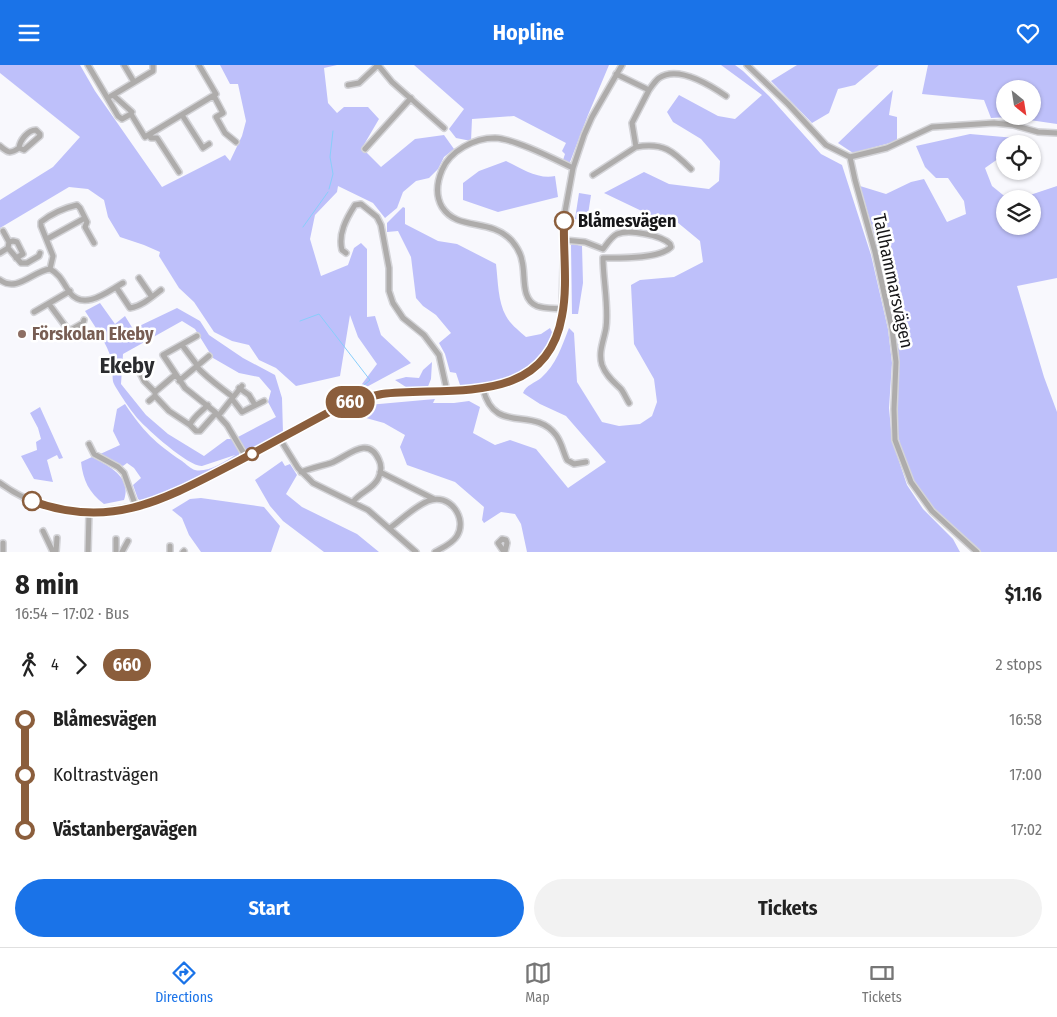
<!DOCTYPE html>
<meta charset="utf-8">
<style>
body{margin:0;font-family:"Fira Sans Condensed",sans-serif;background:#f2f2f2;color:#222;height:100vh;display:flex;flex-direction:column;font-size:19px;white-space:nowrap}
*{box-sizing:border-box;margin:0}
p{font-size:16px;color:#767676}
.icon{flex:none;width:28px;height:28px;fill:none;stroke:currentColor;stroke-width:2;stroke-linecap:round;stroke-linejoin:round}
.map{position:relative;height:487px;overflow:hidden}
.panel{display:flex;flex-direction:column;background:#fff;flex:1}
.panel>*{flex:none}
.badge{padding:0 10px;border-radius:16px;font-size:18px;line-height:32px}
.needle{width:32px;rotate:150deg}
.buttons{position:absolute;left:996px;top:15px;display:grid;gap:10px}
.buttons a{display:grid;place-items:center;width:45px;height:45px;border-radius:50%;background:#fff;box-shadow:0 1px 4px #0004;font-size:25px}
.map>.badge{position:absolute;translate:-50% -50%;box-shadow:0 0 0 2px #fff}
.legs{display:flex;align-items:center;gap:8px;height:55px;padding:0 15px;font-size:16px}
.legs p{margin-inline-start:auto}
.overview{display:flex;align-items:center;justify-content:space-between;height:85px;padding:0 15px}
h1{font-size:28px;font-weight:700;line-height:38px}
.action{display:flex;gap:10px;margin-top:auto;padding:10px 15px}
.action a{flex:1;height:58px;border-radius:30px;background:#1a73e8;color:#fff;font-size:20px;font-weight:700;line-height:58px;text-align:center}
.action a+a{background:#f2f2f2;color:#222}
ul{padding:0 15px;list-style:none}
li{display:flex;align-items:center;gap:18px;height:55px;font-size:19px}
li i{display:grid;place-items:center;width:8px;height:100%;margin:0 6px;background:currentColor}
li i::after{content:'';width:12px;height:12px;margin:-6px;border:4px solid;border-radius:50%;background:#fff}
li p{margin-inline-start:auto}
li:first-child i{background:linear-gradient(#0000 50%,currentColor 0)}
li:last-child i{background:linear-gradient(currentColor 50%,#0000 0)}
header{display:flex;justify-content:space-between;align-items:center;height:65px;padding:0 15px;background:#1a73e8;color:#fff;font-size:22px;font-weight:700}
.tab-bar{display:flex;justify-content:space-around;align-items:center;height:70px;border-top:1px solid #e0e0e0;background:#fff;font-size:14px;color:#767676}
.tab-bar a{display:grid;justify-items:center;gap:2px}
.tab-bar .current{color:#1a73e8}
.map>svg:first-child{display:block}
.green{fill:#bec0fa;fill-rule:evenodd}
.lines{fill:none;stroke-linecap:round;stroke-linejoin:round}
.stream{stroke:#88cefb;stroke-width:1}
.minor-casing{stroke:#d4d4d8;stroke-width:8}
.minor{stroke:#aeacab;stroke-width:5}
.line-1-casing{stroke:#fff;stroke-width:11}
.line-1{stroke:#8b5e3c;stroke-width:8}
.stop-1-dot{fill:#fff;stroke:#8b5e3c;stroke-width:2.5}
.education-dot{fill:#8d6e63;stroke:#fff;stroke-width:2}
.labels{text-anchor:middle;stroke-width:5;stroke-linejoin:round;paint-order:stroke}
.stop-label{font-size:18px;font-weight:bold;fill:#161618;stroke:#fff;text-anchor:start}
.street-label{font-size:18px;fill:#161618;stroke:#fff}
.education-label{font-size:18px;font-weight:bold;fill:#785e54;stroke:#fff;text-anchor:start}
.district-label{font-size:22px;font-weight:bold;fill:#2b2c2f;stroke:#fff}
</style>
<header><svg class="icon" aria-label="menu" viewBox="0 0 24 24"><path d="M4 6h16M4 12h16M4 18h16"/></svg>Hopline<svg class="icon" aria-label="heart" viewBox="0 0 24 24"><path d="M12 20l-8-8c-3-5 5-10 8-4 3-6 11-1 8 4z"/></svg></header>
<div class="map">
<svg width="1057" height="487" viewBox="0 0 1057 487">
<rect width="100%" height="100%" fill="#f8f8fd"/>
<path class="green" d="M0,0h80l15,26 67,96 63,-32 5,6 12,-25 4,-15 -8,-37h-8l-10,-19h117l-13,3 4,35 9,10 7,-6h24l11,12 -17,29 19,19 34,-28 29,-4 10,14 -10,8 -6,12 -9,9 -13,3 -13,11 -6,16 -12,10 -12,-15 -35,-17 -1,6 -22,23 -5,24 11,37 27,-11 6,-17 7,-5 6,6v68l8,-1 6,19 30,28 -50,27 -2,-2 18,-24 -19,-27 -8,-22 -10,61 -44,10 -20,-18 -17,-8 -10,-15 -17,-4 -18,-9 -20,-30 -15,-14 -20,-32 1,-4 -16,-7 -24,-8 -12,-20 -4,-17 -16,-11 -19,-2 -69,41v-28l53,-33 27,-30 -80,-64z
M414,0h195l-21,50 -18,47 -3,1 -4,-3 2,-6 -3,-3 4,-8 -52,-27 -42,3 -1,22 -15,-3 -7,-9 15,-20z
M721,0h14l8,6 26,25 52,58 21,11 29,90 17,74 4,34 -3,45 3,32 15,45 16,24 30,30 7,13h-433l-6,-28 -6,-10 -14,-2 -17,11 -2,-3 2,-13 -29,-25 -48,-17 -7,-18 5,-12 -21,-12 -36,-10 20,-8 67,-6 -2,4h21l15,-2 11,6 -7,26 22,12 15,-5 26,9 32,39 38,-26 -40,-46 -26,-12 -17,-11c3,-8 12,-10 18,-15 15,-13 21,-32 28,-50l5,5 3,49 25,40 17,4 21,-2 12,-8 5,-14 -3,-23 -20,-35 -3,-59 9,-5 34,-3 29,-15 -3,-21 -23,-19 -29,-8 -44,-21 40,-21 25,12 40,5 10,-8 1,-20 -19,-22 -28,-17 -6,-10 12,-17 39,21 17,3 27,-24z
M797,0h82l-24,20 -17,4 -9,24 -17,10 -41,-42z
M928,0h129v59l-48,-7 -18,1 -7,-18 -62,-6zM1005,24h27v27h-27z
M893,25l-4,25 8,2v24l-44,12 -15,-10z
M970,69l55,5 -8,5h-12v10l-20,14 7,18 16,13h-3v27h27v-27h-14l39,-13v92l-40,8 27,91 13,35v140h-76c-15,-14 -35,-27 -48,-42 -24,-29 -37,-64 -37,-101 1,-20 5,-40 2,-60 -7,-55 -22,-109 -38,-163l26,8 25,-12 13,-3 23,43 19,-8 -2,-13 -16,-23h-12l-11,-11 -9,-21z
M506,96c14,7 33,19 49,15l3,21 -60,15 -35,-12v-17l16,-12z
M579,128l12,2 -4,26 -12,-2z
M403,142l2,1v16l33,17 19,3 39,20c2,17 2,38 10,52 4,8 13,15 20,21l15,-3 9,-6 4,8c-4,6 -8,14 -13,20 -20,23 -51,31 -81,29l-4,-12 -6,-1 -5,-18 -6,-11 12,-10 -15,-18 -13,-9 -7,-8 -5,-41 -13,-26 -11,1v-9z
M573,179l9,2 1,37 -5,31h-6l-1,-69z
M100,238l15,21 10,-8 8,13 44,-21 23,13 9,14 34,23 32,17 7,23 1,35 -36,20 -9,-16 38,-20 -8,-15 3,-11 -12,-14 -20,-4 -26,-15 -18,-29 -13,-8 -59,33 -2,30 25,31 22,19 36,22 23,-17h5l7,13v5c-9,9 -80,42 -93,44 -5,1 -4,0 -8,-2l-5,-14 8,-7 -7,-10 -7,-5 -4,3 -25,-11 22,-10 -7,-14 4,-22 8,-5c18,27 30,39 57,57 4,3 9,8 13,9 12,3 30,-8 40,-15l-33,11c-13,1 -54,-36 -64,-47 -6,-7 -20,-27 -24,-35 -3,-6 0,-15 -2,-23 -5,-18 -17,-34 -27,-50z
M432,297l-1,17 -4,10h-18l-14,-9 11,-3 13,1 4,-8z
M40,342l23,51 -4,1 -2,-4 -10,5 6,22 -19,-3 -13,-23 16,-6 -1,-8 5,-3 -3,-11 -8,-15z
M92,392c17,9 40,20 32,43l-20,4c-15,-11 -21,-24 -23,-42z
M282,396l3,5 5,-2 7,11 -11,19 16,13 55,27 22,18h-55l-41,-31 -13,-15 -15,-26z
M201,433l63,9 16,19 -9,26h-70l-12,-17 -7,-17 -10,-8 18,-11z"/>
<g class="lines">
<path class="stream" d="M329,124l4,-15 -3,-17 3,-26
M303,162l25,-35
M300,256l19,-7 51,66 -18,15"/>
<defs>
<path id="minor" d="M88,0l30,51 4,3 9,-5 14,23 71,-43 -17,-29
M124,0l10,17
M378,0l14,17 52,46
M747,0l41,39 38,41 24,12
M616,9l33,16c3,-4 6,-9 10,-12 19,-13 51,7 67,18
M348,20l11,-2 19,-18
M649,25l-17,33 4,24c27,-5 37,4 55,22
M113,30l40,-24v-6
M111,31l2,-1 19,17
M214,31l9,17 -7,4 9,16 11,9
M182,50l21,33 6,-4
M149,70l2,3h6l22,34
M0,81c8,7 10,8 19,2l5,2 16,-14v-2l-4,-4c-8,0 -16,10 -17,18
M365,84l46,-51
M850,92l5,23 20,72 17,77 4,33 -2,47 1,31 16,42 21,29 45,41
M850,92l37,-9 45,-21 62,-4 19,2 25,7 19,1
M593,110l43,-28
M3,166l6,11 -1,6 13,15h6l12,-7 1,-3
M47,174l38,-21
M564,175l21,2 18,7c4,-5 8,-12 14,-15 12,-5 44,1 53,10l1,3c-11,12 -51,11 -68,11 0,22 6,49 3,70 -2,12 -8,24 -4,37 4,11 12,17 19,24 3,4 5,9 8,14
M9,177l4,-1 4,1 6,12 -7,4
M0,188l8,-5
M346,188l-4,-3c-4,-16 4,-31 13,-45l6,-1 16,13 4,8 8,43v23l4,12 10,15 21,17 15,20 8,36
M50,204l3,-13 -12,-30v-4c10,-8 23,-14 36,-17l3,3 7,14 -2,5 9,16
M139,213l13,19
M0,215c17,13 33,-9 50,-11 11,6 13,14 20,24 15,18 38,-2 53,-10
M116,222l14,21c12,-2 22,-11 31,-18
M49,239l20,27 14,-8 1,-3
M563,244c-8,-1 -18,0 -26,-3 -17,-7 -11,-31 -15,-45 -1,-7 -5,-14 -10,-20 -22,-24 -54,-9 -70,-34 -7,-12 -5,-25 0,-37 8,-19 32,-32 53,-32 20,1 59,21 78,30
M34,247l36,-21
M197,271l-34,19 22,33 30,24 12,13 19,32
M182,280l15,20
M196,301c12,13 23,20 37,31
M137,302l7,14 11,11
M179,316l30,-25
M239,323l10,7 6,10
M483,324c12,47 50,16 73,46 6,8 7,17 11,25l7,4 12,-2
M155,331l14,15 21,14
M232,334l10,13 22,-11
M149,336l6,-5v-4l20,-17
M208,340c-6,6 -16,13 -18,20l6,6h4l16,-18
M219,350l23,-29
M280,374l18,29 15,15 55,27 48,42
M89,379l5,10 24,13 6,6 12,34
M301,407c10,-4 20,-6 30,-9 16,-6 37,-29 48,-3 3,6 2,13 -1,19 -6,11 -18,13 -25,23
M380,407l54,27
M0,418c54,40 113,32 173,12l162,-86c14,-7 28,-12 44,-14 73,-11 158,18 183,-78l2,-100 9,-49 11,-33 8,-18 30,-52
M390,463c12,-9 24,-21 38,-27 21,-9 40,17 29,35 -5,8 -15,12 -22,16
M43,466l10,21
M3,478v9
M56,487l1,-14
M88,487l1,-39
M116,487v-13
M122,487l6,-11
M170,487v-6
M183,487l1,-1
M504,487l-6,-9 4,-4 4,1 1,3 -2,9"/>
</defs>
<use href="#minor" class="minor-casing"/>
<use href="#minor" class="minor"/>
</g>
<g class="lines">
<defs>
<path id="line-1" d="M32,436c76,28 128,1 195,-34 37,-19 72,-39 108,-58 15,-7 31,-12 47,-15 67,-8 164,14 180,-78 6,-30 1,-65 2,-95"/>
</defs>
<use href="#line-1" class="line-1-casing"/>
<use href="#line-1" class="line-1"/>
</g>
<g class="stop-1-dot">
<circle cx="564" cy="156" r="9"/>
<circle cx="252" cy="389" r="6"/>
<circle cx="32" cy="436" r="9"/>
</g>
<circle class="education-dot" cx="22" cy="269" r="5"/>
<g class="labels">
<g class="stop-label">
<text x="578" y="162">Blåmesvägen</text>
</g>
<g class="street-label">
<text transform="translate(893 216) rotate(78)" y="6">Tallhammarsvägen</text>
</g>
<g class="education-label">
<text x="32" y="275">Förskolan Ekeby</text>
</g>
<g class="district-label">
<text x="127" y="308">Ekeby</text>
</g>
</g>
</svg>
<div class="buttons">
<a><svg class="needle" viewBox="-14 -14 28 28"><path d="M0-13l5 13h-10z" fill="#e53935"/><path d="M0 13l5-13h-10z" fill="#767676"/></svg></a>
<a><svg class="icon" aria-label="locate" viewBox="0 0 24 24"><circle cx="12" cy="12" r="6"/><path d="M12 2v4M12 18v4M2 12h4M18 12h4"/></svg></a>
<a><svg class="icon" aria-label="layers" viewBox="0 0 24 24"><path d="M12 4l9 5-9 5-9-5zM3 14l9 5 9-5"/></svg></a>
</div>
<b class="badge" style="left:350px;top:337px;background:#8b5e3c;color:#fff">660</b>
</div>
<section class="panel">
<div class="overview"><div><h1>8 min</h1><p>16:54 – 17:02 · Bus</p></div><b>$1.16</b></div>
<div class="legs"><svg class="icon" aria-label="walk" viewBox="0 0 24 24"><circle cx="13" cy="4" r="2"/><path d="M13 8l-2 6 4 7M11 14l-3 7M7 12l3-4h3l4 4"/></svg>4<svg class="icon" aria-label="forward" viewBox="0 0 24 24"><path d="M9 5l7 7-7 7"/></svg><b class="badge" style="background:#8b5e3c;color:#fff">660</b><p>2 stops</p></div>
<ul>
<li><i style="color:#8b5e3c"></i><b>Blåmesvägen</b><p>16:58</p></li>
<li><i style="color:#8b5e3c"></i><span>Koltrastvägen</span><p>17:00</p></li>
<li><i style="color:#8b5e3c"></i><b>Västanbergavägen</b><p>17:02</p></li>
</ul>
<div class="action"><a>Start</a><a>Tickets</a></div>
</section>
<nav class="tab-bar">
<a class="current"><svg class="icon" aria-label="directions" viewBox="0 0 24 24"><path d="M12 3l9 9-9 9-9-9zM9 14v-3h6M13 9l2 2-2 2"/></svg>Directions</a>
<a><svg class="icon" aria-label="map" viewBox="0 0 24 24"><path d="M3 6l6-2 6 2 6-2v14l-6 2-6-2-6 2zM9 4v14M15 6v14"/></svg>Map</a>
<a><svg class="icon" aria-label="tickets" viewBox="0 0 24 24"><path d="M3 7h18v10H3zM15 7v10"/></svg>Tickets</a>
</nav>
